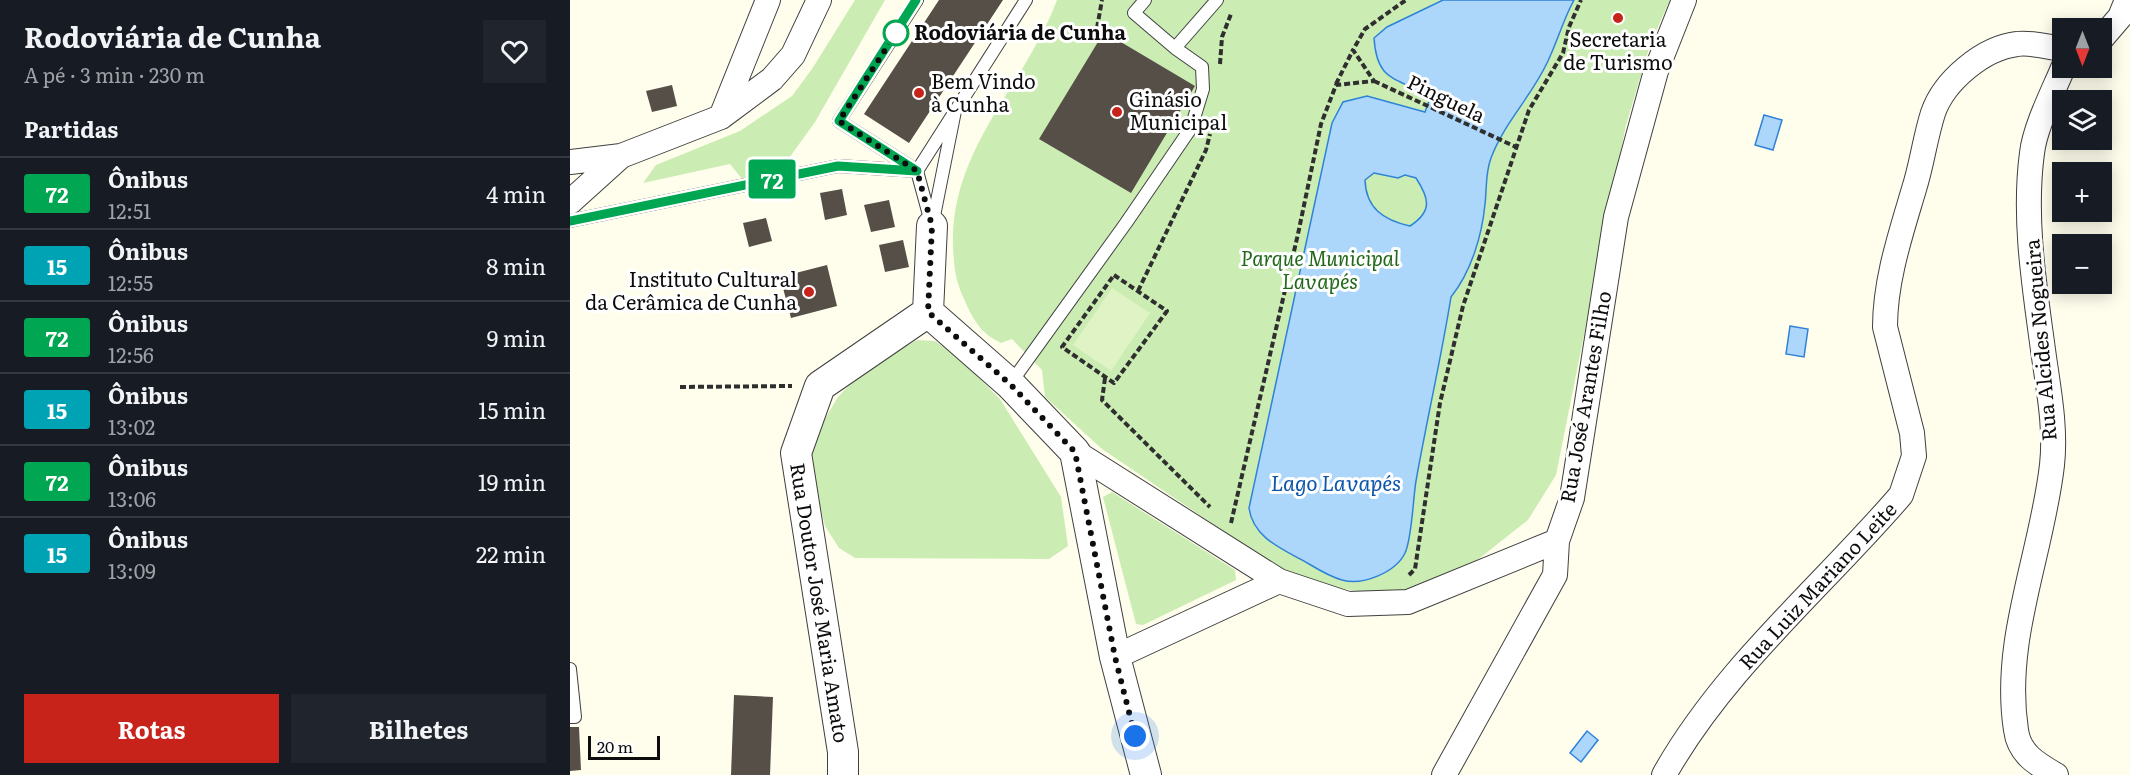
<!DOCTYPE html>
<html lang="pt">
<meta charset="utf-8">
<style>
body{margin:0;font-family:Literata,serif;background:#20242c;color:#f1f3f6;height:100vh;display:flex;flex-direction:column;font-size:22px;white-space:nowrap}
*{box-sizing:border-box;margin:0}
p{font-size:20px;color:#9ea1a6}
.icon{flex:none;width:33px;height:33px;fill:none;stroke:currentColor;stroke-width:2;stroke-linecap:round;stroke-linejoin:round}
.map{position:relative;flex:1;overflow:hidden}
.drawer{display:flex;flex-direction:column;background:#171b24;width:570px}
.drawer>*{flex:none}
.badge{padding:0 12px;border-radius:4px;font-size:21px;line-height:39px}
.needle{width:39px;rotate:180deg}
.fabs{position:absolute;left:1482px;top:18px;display:grid;gap:12px}
.fabs a{display:grid;place-items:center;width:60px;height:60px;border-radius:0px;background:#171b24;box-shadow:0 3px 15px #0003;font-size:30px}
.scale{position:absolute;left:18px;bottom:15px;width:72px;box-sizing:border-box;padding-left:6px;border:3px solid #0d0d0d;border-top:0;font-size:16px;line-height:21px;white-space:nowrap;color:#0d0d0d;-webkit-text-stroke:4px #fff;paint-order:stroke}
.you{position:absolute;width:30px;height:30px;margin:-15px;border:4px solid #fff;border-radius:50%;background:#1a73e8;box-shadow:0 0 0 9px #1a73e833}
.map>.badge{position:absolute;translate:-50% -50%;box-shadow:0 0 0 3px #fff}
h2{padding:0 24px;font-size:22px;line-height:54px}
.round{display:grid;place-items:center;flex:none;width:63px;height:63px;border-radius:0px;background:#20242c}
.summary{display:flex;align-items:center;justify-content:space-between;height:102px;padding:0 24px}
h1{font-size:28px;font-weight:700;line-height:45px}
.action{display:flex;gap:12px;margin-top:auto;padding:12px 24px}
.action a{flex:1;height:69px;border-radius:0px;background:#c7231a;color:#fff;font-size:24px;font-weight:700;line-height:69px;text-align:center}
.action a+a{background:#20242c;color:#f1f3f6}
ul{padding:0;list-style:none}
li{display:flex;align-items:center;gap:18px;height:72px;padding:0 24px;border-top:2px solid #363941}
li div{flex:1}
li b{display:block;font-size:22px}
li em{font-style:normal}
li .badge{min-width:66px;font-weight:700;text-align:center}
main{display:flex;flex:1;min-height:0}
.map>svg:first-child{display:block}
.green{fill:#cbedb3}
.pitch{fill:#dff3c5}
.water{fill:#add6fb;stroke:#2e83d8;stroke-width:1.5;fill-rule:evenodd}
.building{fill:#564f48}
.lines{fill:none;stroke-linecap:round;stroke-linejoin:round}
.service-casing{stroke:#404040;stroke-width:14}
.minor-casing{stroke:#404040;stroke-width:26}
.tertiary-casing{stroke:#404040;stroke-width:32}
.path{stroke:#2f2f2f;stroke-width:4;stroke-dasharray:6 3;stroke-linecap:butt}
.service{stroke:#fff;stroke-width:12}
.minor{stroke:#fff;stroke-width:24}
.tertiary{stroke:#fff;stroke-width:30}
.line-casing{stroke:#fff;stroke-width:14}
.line{stroke:#00a651;stroke-width:9}
.walk{stroke:#0d0d0d;stroke-width:6;stroke-dasharray:0 10.8}
.poi-dot{fill:#c7231a;stroke:#fff;stroke-width:2}
.stop-dot{fill:#fff;stroke:#00a651;stroke-width:3}
.labels{text-anchor:middle;stroke-width:6;stroke-linejoin:round;paint-order:stroke}
.stop-label{font-size:20px;font-weight:bold;fill:#0d0d0d;stroke:#fff;text-anchor:start}
.poi-label{font-size:20px;fill:#0d0d0d;stroke:#fff;text-anchor:start}
.street-label{font-size:20px;fill:#0d0d0d;stroke:#fff}
.park-label{font-size:20px;font-style:italic;fill:#216918;stroke:#fff}
.water-label{font-size:21px;font-style:italic;fill:#0c55a8;stroke:#fff}
</style>
<main>
<section class="drawer">
<div class="summary"><div><h1>Rodoviária de Cunha</h1><p>A pé · 3 min · 230 m</p></div><a class="round"><svg class="icon" aria-label="heart" viewBox="0 0 24 24"><path d="M12 20l-8-8c-3-5 5-10 8-4 3-6 11-1 8 4z"/></svg></a></div>
<h2>Partidas</h2>
<ul>
<li><span class="badge" style="background:#00a651;color:#fff">72</span><div><b>Ônibus</b><p>12:51</p></div><em>4 min</em></li>
<li><span class="badge" style="background:#00a3b4;color:#fff">15</span><div><b>Ônibus</b><p>12:55</p></div><em>8 min</em></li>
<li><span class="badge" style="background:#00a651;color:#fff">72</span><div><b>Ônibus</b><p>12:56</p></div><em>9 min</em></li>
<li><span class="badge" style="background:#00a3b4;color:#fff">15</span><div><b>Ônibus</b><p>13:02</p></div><em>15 min</em></li>
<li><span class="badge" style="background:#00a651;color:#fff">72</span><div><b>Ônibus</b><p>13:06</p></div><em>19 min</em></li>
<li><span class="badge" style="background:#00a3b4;color:#fff">15</span><div><b>Ônibus</b><p>13:09</p></div><em>22 min</em></li>
</ul>
<div class="action"><a>Rotas</a><a>Bilhetes</a></div>
</section>
<div class="map">
<svg width="1560" height="775" viewBox="0 0 1560 775">
<rect width="100%" height="100%" fill="#fffdec"/>
<path class="green" d="M285,0h30l-70,122 -31,43 -42,14 -12,-15 -87,19 13,-18 84,-34 52,-35 20,-27z
M487,0h613l-19,42 -25,83 -70,350 -28,45 -57,45 -65,28h-37l-72,-12 -195,-132 -57,-52 -3,-27 -30,-31 -11,4c-21,-10 -28,-24 -37,-44 -9,-19 -10,-33 -11,-53 -3,-98 72,-160 104,-246z
M347,340l18,1 22,15 43,43 61,98 7,49 -19,13 -194,-1 -16,-10 -14,-22 -16,-65 8,-29 21,-35 25,-26z
M542,492l123,78 1,10 -93,45 -7,-1 -33,-127z"/>
<path class="pitch" d="M542,288l38,25 -39,58 -38,-26z"/>
<path class="water" d="M873,0h131c-11,20 -17,43 -27,63 -16,34 -43,60 -56,95 -6,16 -4,30 -6,46 -3,32 -14,68 -34,93 -10,62 -24,122 -35,184 -3,17 -4,58 -11,72 -9,19 -42,33 -63,27 -11,-3 -23,-10 -33,-16 -24,-14 -56,-25 -60,-56l83,-385 11,-21 24,-6 58,16 5,-14c-31,-22 -53,-13 -56,-60l13,-11zM804,173l24,5 7,-3 11,3c13,20 17,33 -6,48 -27,-6 -44,-18 -45,-46z
M1194,115l18,5 -9,30 -18,-5z
M1220,326l18,3 -4,28 -18,-3z
M1017,731l11,9 -17,22 -11,-9z"/>
<path class="building" d="M369,0h64l-94,143 -45,-29z
M534,32l91,54 -64,107 -92,-54z
M102,85l5,21 -25,6 -6,-21z
M272,189l5,26 -22,5 -5,-27z
M319,200l6,27 -24,5 -7,-27z
M196,218l6,23 -23,6 -6,-24z
M333,240l6,27 -24,5 -6,-27z
M257,265l10,41 -46,12 -11,-41z
M164,695l39,2 -3,78h-39z
M0,727h9l2,43 -11,1z"/>
<g class="lines">
<defs>
<path id="service" d="M347,0l-78,121 78,50 109,-171
M575,0l-11,13 41,35 42,-48
M0,221l268,-55 79,5 15,55 23,-115
M440,384l116,-161 65,-95 12,-39 -1,-22 -27,-19
M0,717h5l-5,-48"/>
<path id="minor" d="M1532,38l18,-21 7,-17
M151,117l47,-117
M0,162l51,-6 100,-39 51,-38 21,-24 26,-55
M0,202l51,-46
M505,452l204,129 69,23 60,-2 149,-61
M545,657l164,-76
M874,775l111,-200 2,-34 15,-43 44,-281 40,-146 28,-71
M1094,775c60,-107 158,-188 237,-280l13,-39 -2,-23 -27,-106c0,-47 16,-94 29,-138 8,-25 11,-51 19,-76 11,-32 50,-65 84,-69 14,-2 31,3 45,5
M1486,775c-19,-11 -37,-21 -40,-45 -14,-90 26,-176 36,-265 4,-36 -3,-73 -8,-108 -9,-67 -21,-137 -12,-204 3,-26 21,-61 31,-85"/>
<path id="tertiary" d="M362,226l-4,86 82,72 65,68 40,205 31,118
M273,775v-23l-47,-299 24,-67 108,-74"/>
</defs>
<use href="#service" class="service-casing"/>
<use href="#minor" class="minor-casing"/>
<use href="#tertiary" class="tertiary-casing"/>
<path class="path" d="M527,28l5,-28
M650,64l2,-27 9,-23
M804,81l142,66
M766,84l17,-34
M544,275l53,36 -53,72 -52,-36z
M568,291l68,-141 4,-16
M535,378l-3,22 108,107
M110,387l112,-1
M661,523l67,-289 23,-110 15,-39 38,-4 -21,-31 12,-21 41,-29
M839,575l6,-6 25,-166 23,-97 66,-196 34,-57 6,-26 12,-27"/>
<use href="#service" class="service"/>
<use href="#minor" class="minor"/>
<use href="#tertiary" class="tertiary"/>
</g>
<g class="lines">
<defs>
<path id="line" d="M0,221l268,-55 79,5 -78,-50 77,-121"/>
</defs>
<use href="#line" class="line-casing"/>
<use href="#line" class="line"/>
<path class="walk" d="M326,33l-57,88 78,50 15,55 -4,86 82,72 65,68 40,205 20,79"/>
</g>
<g class="poi-dot">
<circle cx="1048" cy="18" r="6"/>
<circle cx="349" cy="93" r="6"/>
<circle cx="547" cy="112" r="6"/>
<circle cx="239" cy="292" r="6"/>
</g>
<circle class="stop-dot" cx="326" cy="33" r="12"/>
<g class="labels">
<g class="stop-label">
<text x="344" y="40">Rodoviária de Cunha</text>
</g>
<g class="poi-label">
<text x="1048" y="47" text-anchor="middle">Secretaria<tspan x="1048" dy="23">de Turismo</tspan></text>
<text x="361" y="89">Bem Vindo<tspan x="361" dy="23">à Cunha</tspan></text>
<text x="559" y="107">Ginásio<tspan x="559" dy="23">Municipal</tspan></text>
<text x="227" y="287" text-anchor="end">Instituto Cultural<tspan x="227" dy="23">da Cerâmica de Cunha</tspan></text>
</g>
<g class="street-label">
<text transform="translate(876 99) rotate(26)" y="7">Pinguela</text>
<text transform="translate(1471 340) rotate(-95)" y="7">Rua Alcides Nogueira</text>
<text transform="translate(1016 397) rotate(-80)" y="7">Rua José Arantes Filho</text>
<text transform="translate(1248 586) rotate(-47)" y="7">Rua Luiz Mariano Leite</text>
<text transform="translate(249 603) rotate(81)" y="7">Rua Doutor José Maria Amato</text>
</g>
<g class="park-label">
<text x="750" y="266">Parque Municipal<tspan x="750" dy="23">Lavapés</tspan></text>
</g>
<g class="water-label">
<text x="766" y="491">Lago Lavapés</text>
</g>
</g>
</svg>
<div class="fabs">
<a><svg class="needle" viewBox="-14 -14 28 28"><path d="M0-13l5 13h-10z" fill="#e53935"/><path d="M0 13l5-13h-10z" fill="#9ea1a6"/></svg></a>
<a><svg class="icon" aria-label="layers" viewBox="0 0 24 24"><path d="M12 4l9 5-9 5-9-5zM3 14l9 5 9-5"/></svg></a>
<a>+</a>
<a>−</a>
</div>
<div class="scale">20 m</div>
<div class="you" style="left:565px;top:736px"></div>
<b class="badge" style="left:202px;top:179px;background:#00a651;color:#fff">72</b>
</div>
</main>
